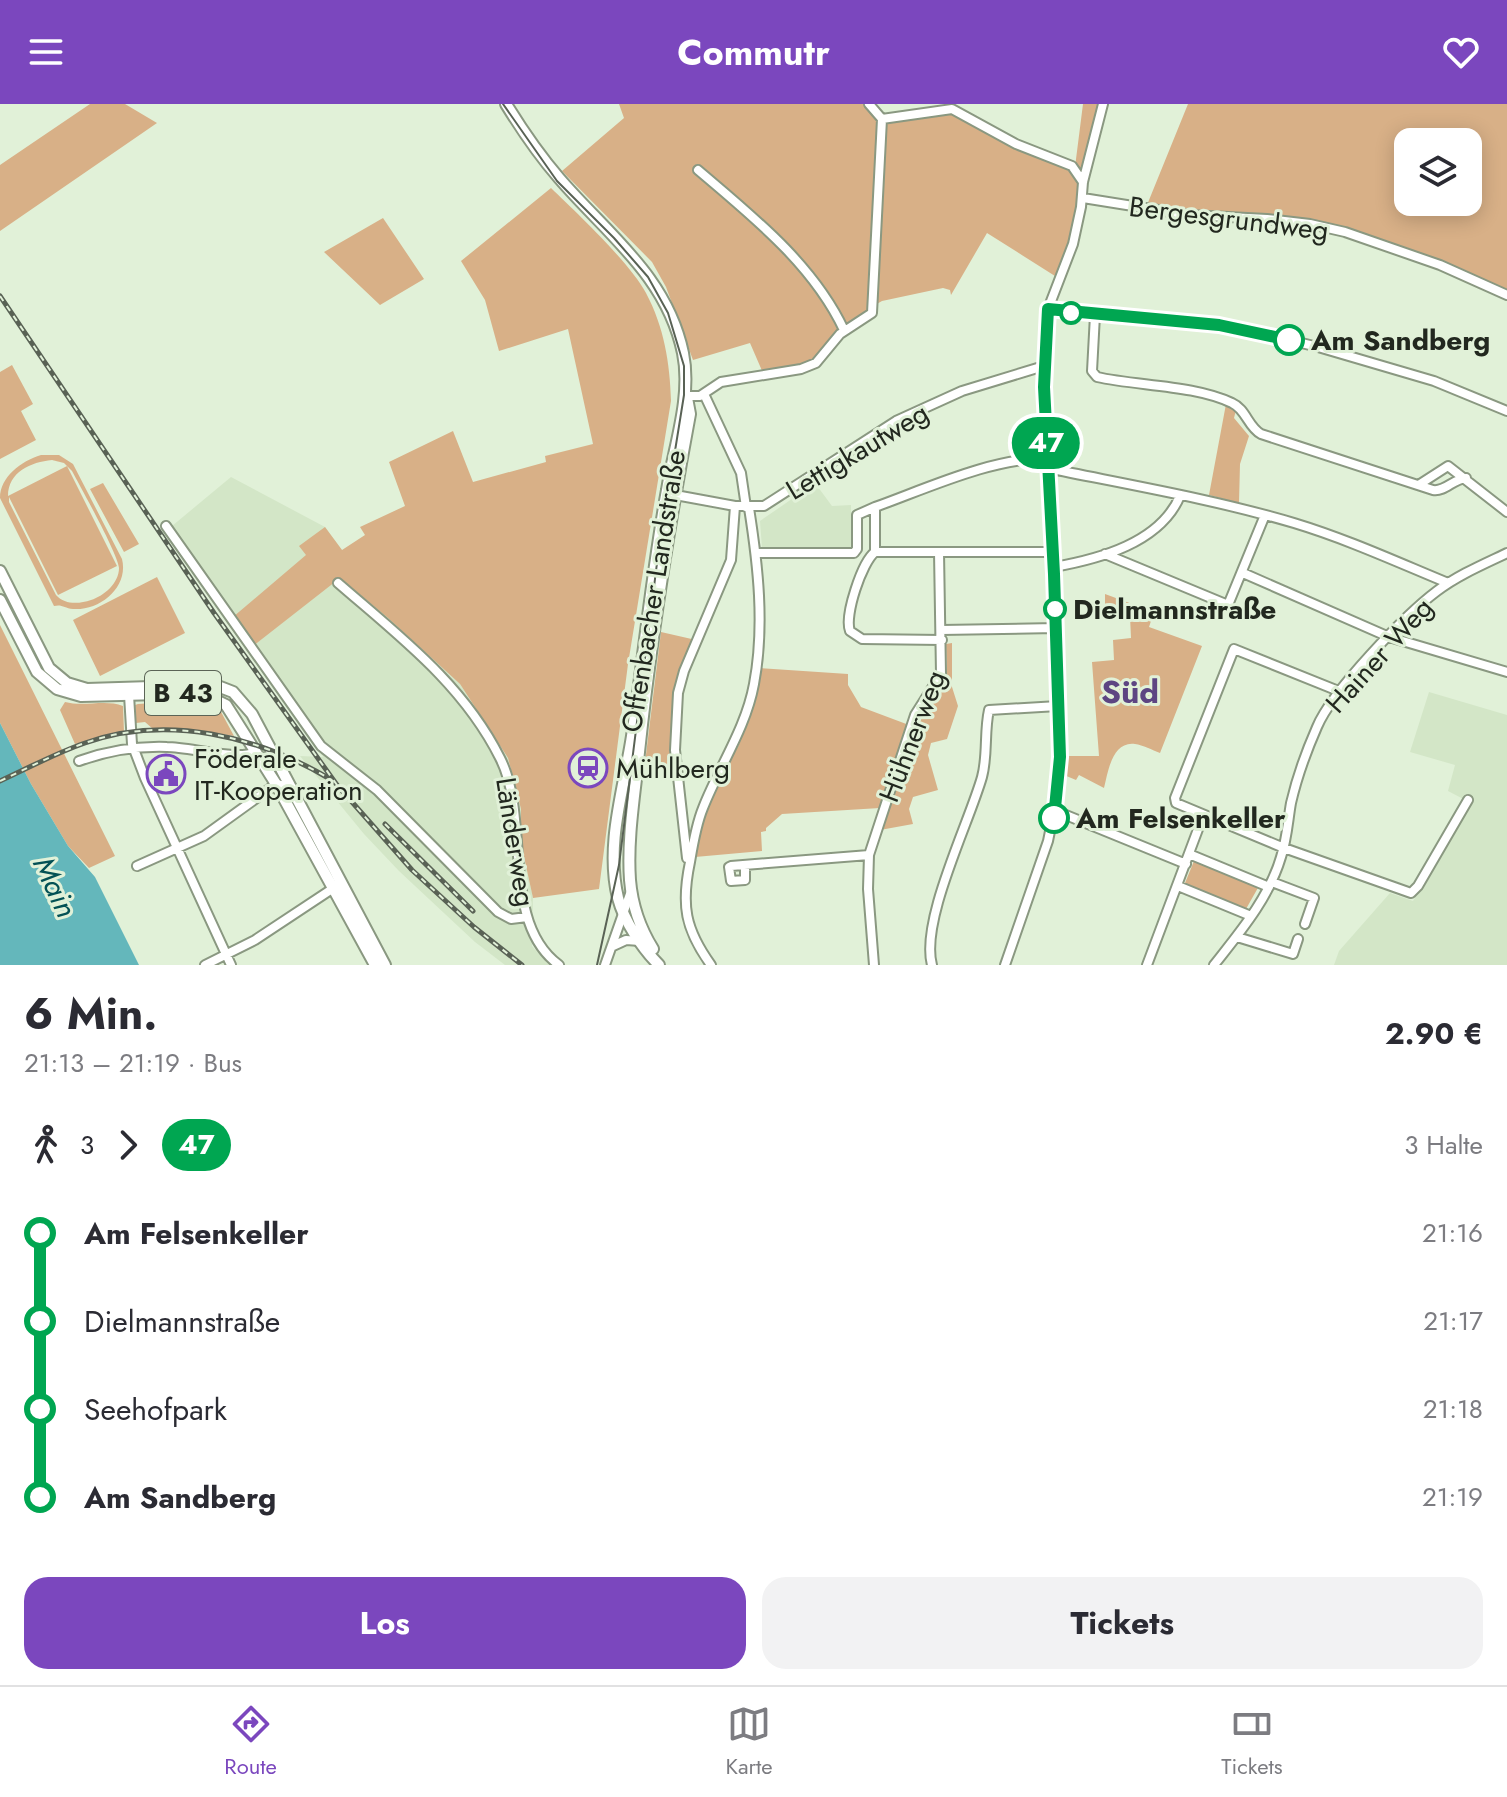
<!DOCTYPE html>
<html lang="de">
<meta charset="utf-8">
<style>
body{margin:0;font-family:Jost,sans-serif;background:#f2f2f3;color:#2b2b33;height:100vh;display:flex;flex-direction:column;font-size:30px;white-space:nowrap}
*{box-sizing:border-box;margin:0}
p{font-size:26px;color:#7c7c81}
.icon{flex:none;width:44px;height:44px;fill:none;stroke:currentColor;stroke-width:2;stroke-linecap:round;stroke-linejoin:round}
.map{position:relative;height:861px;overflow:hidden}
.side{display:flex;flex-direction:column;background:#fff;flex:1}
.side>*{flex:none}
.badge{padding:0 16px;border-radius:26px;font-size:28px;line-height:52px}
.buttons{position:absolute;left:1394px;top:24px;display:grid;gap:16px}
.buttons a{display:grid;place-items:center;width:88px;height:88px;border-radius:16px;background:#fff;box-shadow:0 4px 20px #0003;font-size:40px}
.map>.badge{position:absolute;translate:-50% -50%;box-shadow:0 0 0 4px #fff}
.legs{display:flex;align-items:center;gap:12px;height:88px;padding:0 24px;font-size:26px}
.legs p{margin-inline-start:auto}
.headline{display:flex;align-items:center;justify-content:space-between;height:136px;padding:0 24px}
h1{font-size:44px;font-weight:700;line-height:60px}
.action{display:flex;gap:16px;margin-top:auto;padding:16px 24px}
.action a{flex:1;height:92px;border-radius:24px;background:#7b47be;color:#fff;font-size:32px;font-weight:700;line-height:92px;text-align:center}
.action a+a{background:#f2f2f3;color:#2b2b33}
ul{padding:0 24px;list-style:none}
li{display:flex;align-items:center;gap:28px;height:88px;font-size:30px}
li i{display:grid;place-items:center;width:12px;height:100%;margin:0 10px;background:currentColor}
li i::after{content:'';width:20px;height:20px;margin:-10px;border:6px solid;border-radius:50%;background:#fff}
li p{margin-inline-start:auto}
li:first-child i{background:linear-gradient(#0000 50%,currentColor 0)}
li:last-child i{background:linear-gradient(currentColor 50%,#0000 0)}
header{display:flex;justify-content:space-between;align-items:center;height:104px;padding:0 24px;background:#7b47be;color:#fff;font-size:36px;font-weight:700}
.dock{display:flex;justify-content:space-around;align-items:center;height:112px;border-top:2px solid #e1e1e2;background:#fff;font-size:22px;color:#7c7c81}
.dock a{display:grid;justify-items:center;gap:4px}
.dock .selected{color:#7b47be}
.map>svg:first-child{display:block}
.built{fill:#d3e6c7}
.green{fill:#d8b087;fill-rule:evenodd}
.water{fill:#64b7bb}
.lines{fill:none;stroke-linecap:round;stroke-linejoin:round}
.minor-casing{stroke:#8a9881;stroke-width:12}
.major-casing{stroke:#8a9881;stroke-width:14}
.minor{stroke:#fff;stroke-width:8}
.major{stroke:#fff;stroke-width:10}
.tram{stroke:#596255;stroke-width:2}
.rail-casing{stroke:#596255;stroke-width:5}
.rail{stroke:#e1f1d8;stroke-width:2;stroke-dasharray:6;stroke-linecap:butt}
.line-1-casing{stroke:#fff;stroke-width:18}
.line-1{stroke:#00a651;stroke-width:12}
.stop-1-dot{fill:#fff;stroke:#00a651;stroke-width:4}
.labels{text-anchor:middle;stroke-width:6;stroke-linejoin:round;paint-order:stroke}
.shield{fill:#e1f1d8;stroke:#5b6456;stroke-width:2}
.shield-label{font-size:26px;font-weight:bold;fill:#22281f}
.street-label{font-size:28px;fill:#22281f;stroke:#e1f1d8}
.stop-label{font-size:28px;font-weight:bold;fill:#22281f;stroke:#e1f1d8;text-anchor:start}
.poi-label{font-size:28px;fill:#22281f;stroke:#e1f1d8;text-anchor:start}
.water-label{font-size:30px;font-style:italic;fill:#035155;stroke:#e1f1d8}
.quarter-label{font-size:32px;font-weight:bold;fill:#5d4582;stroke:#e1f1d8}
</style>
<header><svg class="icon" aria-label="menu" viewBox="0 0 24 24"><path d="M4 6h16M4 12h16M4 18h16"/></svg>Commutr<svg class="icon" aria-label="heart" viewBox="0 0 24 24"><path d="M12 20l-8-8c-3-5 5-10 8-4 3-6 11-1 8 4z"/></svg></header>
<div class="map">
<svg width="1507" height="861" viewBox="0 0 1507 861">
<rect width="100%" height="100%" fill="#e1f1d8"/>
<path class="built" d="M231,373l94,50 17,23 -17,16 63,52 72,66 48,74 13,51v34l12,55 -1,48 17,19h-44l-30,-23 -76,-71 -35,-37 -64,-78 23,1 -157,-226z
M815,379l17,23 19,-1v43h-89l-2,-27z
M1429,588l78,23v250h-173l5,-14 51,-58 23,8 58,-98 -23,-12 7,-26 -45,-13z"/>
<path class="green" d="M90,0h35l32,19 -157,108v-66z
M619,0h246l16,17 -11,190 -59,52 -48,10 -13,-30 -57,17 -27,-73 -14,-25 -90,-91 62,-53z
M1083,0h16l-17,69 -7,-6z
M1188,0h319v188l-25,-13 -136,-50 -199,-24zM1408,38h60v60h-60z
M954,9l61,34 58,25 6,11 -1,17 -9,45 -14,31 -68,-43 -36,62 -1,-5 -7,-2 -61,13 -7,4 9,-182z
M551,84c26,25 79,75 95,105 18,34 24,70 25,108l-43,263 -29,225 -66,9 -12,-55v-34l-13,-51 -48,-74 -72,-66 -48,-40 -87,68 -20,-29 73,-62 -7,-9 26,-19 17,23 23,-15 -5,-8 45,-21 -16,-44 64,-31 20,51 73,-20 -1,-6 48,-12 -25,-115 -69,22 -14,-51 -24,-39z
M383,114l41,61 -44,26 -56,-53z
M12,261l21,39 -12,7 15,29 -36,19v-87z
M1226,300l10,6 -2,8 15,18 -9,28 -1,39 -30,-8z
M41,351h18l14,9 49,95c7,28 -22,52 -49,50 -9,-1 -11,-5 -19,-3l-54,-108c0,-21 21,-37 41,-43zM52,356l12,3 8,8c9,17 46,83 47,97 0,15 -15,28 -28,32 -12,4 -26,5 -35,-5l-47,-93v-5l49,98 59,-29 -50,-100 -59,30c0,-24 23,-34 44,-36z
M103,379l36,61 -15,8 -34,-63z
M157,473l28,56 -85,43 -27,-56z
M1105,490l49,18 -5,15 53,19 -42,107c-8,-3 -17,-8 -25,-9 -23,-3 -27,28 -31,44l-25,-13 -3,5 -12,-5 1,-19h34l-7,-94 22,-2 -1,-20 18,-2 -1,-22 -25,2z
M0,521l115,231 -26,12 -21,-22 -37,-62 -31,-61z
M661,528l35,8 -16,42 -12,90 -24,-1z
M952,539v44l6,19 -11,33 -16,4 -3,12 10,35 -25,7 -4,12 4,15 -33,6 37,-106 30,-55 -1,-25z
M760,564l88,6v11l13,22 48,18 -29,83 -98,6 -16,14v3l-5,1 1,19 -67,6c2,-34 21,-68 35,-98 5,-8 10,-13 11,-22l17,-50z
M199,596l21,10 14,26 -36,-6 -45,-1 -8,-7 -9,1 -1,-18 3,-1z
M65,598c19,5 41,-3 58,4l1,26 -49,12 -15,-34z
M1194,757l65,25 -13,23 -61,-26z"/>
<path class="water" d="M0,619l31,61 37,62 27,31 44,88h-139z"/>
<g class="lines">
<defs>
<path id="minor" d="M869,0l13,15
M882,15l70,-10 64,35 56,22 11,16
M698,66c54,46 115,94 146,160
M1083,94l106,17 78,4 43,5 35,8 95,33 67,30
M1048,205l171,16 37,7 62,15 116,34 73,30
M1095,211l-3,56 5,6c40,9 98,8 135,26 14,6 16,24 29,31l172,56c12,2 20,-11 33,-12
M704,290l37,79 5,34
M686,292h14l21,-14 80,-13 15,-6 24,-29 32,-21 10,-194
M1047,364c83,17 166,31 247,55 53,16 103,39 154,60
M1420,380l28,-18 59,46
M670,390l65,12h29l132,-85 66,-30 82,-25
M166,422l155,220 56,44 121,122 13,7 16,-2
M875,448v-45c48,-17 121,-51 172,-48
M875,448c-13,10 -31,64 -25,79l12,8 80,1
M875,448h176
M756,449h98l3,-4v-34l18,-8
M1105,450l123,51 37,-90
M1054,463c45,-8 106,-24 126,-71
M1243,469l146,64 118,35
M338,479c61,53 125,101 162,175 31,60 0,164 59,207
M941,526l115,-2
M126,588l3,3 3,49 13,34 86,187
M1341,588l-107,-43 -59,149 1,5 108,45 127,45 7,-7 50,-86
M79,657c28,-10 59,-15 88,-14 23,0 70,14 88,5
M1056,707l130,53
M1189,750l80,33
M687,754l-12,-108 3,-57 6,-22 47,-111 4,-54
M745,761v15l-14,1 -2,-14 2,-1 138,-11
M137,762l67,-30 72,-52 14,3
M1272,778l42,16 -9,26
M1178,782l73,30
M1237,833l56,17 5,-15
M613,842l13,-6 14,1
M205,861l50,-25 74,-49 8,-3
M605,861l26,-74
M711,861c-26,-36 -30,-60 -21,-103 3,-18 6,-37 13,-54 16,-41 43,-80 51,-124 11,-58 4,-119 -5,-176
M874,861l-6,-76 1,-34 46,-140 26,-41 -2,-122
M932,861c-12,-44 37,-142 50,-188 6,-22 2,-45 7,-67l69,-4
M1005,861l43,-124 10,-49 2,-35 -6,-183 -3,-22 -7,-165 4,-78 25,-65 8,-37 2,-25 20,-78
M1147,861l56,-149
M1214,861c26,-33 55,-67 67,-108 6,-18 7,-37 10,-54 6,-26 15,-51 26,-76 15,-36 88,-112 120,-136 21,-16 47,-27 70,-38"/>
<path id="major" d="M506,0c16,26 33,51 53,74 48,56 108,98 124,175 9,44 -9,93 -16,137 -15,82 -23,164 -35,246 -8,53 -27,108 -14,162 6,23 24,50 41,67
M0,467l49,97 18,15 20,6 128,-4 18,7 19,22 133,251
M0,496l37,72 20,17 24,7 120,-3 25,12 50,79 99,181
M653,845c-13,-21 -21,-45 -23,-69 -3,-42 5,-87 9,-128 12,-114 30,-226 51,-338l-3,-16"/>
</defs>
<use href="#minor" class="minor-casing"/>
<use href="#major" class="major-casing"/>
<use href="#minor" class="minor"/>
<use href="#major" class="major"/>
<path class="tram" d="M503,0l54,77 57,57 34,39 20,36 16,53v29l-27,168 -38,302 -22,100"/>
<defs>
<path id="rail" d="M0,192l214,317 123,172 75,85 62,57 48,38
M0,677c28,-13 56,-28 85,-38 82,-29 173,-7 245,36
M385,720l88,87"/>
</defs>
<use href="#rail" class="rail-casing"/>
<use href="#rail" class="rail"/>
</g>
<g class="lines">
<defs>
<path id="line-1" d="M1054,714l6,-61 -6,-183 -10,-187 4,-78 171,16 70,15"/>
</defs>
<use href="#line-1" class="line-1-casing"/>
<use href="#line-1" class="line-1"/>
</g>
<defs>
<symbol id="station-ring" viewBox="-11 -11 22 22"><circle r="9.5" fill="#e1f1d8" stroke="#7b47be" stroke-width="1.5"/><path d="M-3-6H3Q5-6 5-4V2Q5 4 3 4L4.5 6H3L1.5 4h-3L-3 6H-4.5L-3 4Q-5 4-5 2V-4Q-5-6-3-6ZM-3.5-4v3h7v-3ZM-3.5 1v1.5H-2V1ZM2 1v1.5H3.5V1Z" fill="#7b47be"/></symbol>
<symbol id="civic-ring" viewBox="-11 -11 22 22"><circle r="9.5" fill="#e1f1d8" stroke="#7b47be" stroke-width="1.5"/><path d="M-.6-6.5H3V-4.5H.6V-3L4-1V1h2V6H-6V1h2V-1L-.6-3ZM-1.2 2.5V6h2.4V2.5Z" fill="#7b47be"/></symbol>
</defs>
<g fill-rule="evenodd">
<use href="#station-ring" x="566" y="642" width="44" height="44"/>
<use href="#civic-ring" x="144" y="648" width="44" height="44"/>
</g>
<g class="stop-1-dot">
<circle cx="1071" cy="209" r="10"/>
<circle cx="1289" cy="236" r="14"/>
<circle cx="1055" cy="505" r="10"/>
<circle cx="1054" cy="714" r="14"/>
</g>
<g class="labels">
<rect class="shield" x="145" y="567" width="76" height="44" rx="6"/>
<g class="shield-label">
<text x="183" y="598">B 43</text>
</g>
<g class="street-label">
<text transform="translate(1229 114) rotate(7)" y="10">Bergesgrundweg</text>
<text transform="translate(857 347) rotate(-31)" y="10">Lettigkautweg</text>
<text transform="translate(653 487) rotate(-81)" y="10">Offenbacher Landstraße</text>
<text transform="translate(1379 551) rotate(-48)" y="10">Hainer Weg</text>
<text transform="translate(912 632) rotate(-69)" y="10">Hühnerweg</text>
<text transform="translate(516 738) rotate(81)" y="10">Länderweg</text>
</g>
<g class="stop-label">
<text x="1311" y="246">Am Sandberg</text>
<text x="1073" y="515">Dielmannstraße</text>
<text x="1076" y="724">Am Felsenkeller</text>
</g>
<g class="poi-label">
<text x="194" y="664">Föderale<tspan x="194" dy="32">IT-Kooperation</tspan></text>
<text x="616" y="674">Mühlberg</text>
</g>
<g class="water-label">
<text transform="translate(55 783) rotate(65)" y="10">Main</text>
</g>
<g class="quarter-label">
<text x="1130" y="599">Süd</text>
</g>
</g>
</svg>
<div class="buttons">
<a><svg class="icon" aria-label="layers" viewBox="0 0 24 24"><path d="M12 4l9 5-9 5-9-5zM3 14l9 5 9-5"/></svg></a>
</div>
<b class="badge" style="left:1046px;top:339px;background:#00a651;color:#fff">47</b>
</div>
<section class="side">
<div class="headline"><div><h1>6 Min.</h1><p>21:13 – 21:19 · Bus</p></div><b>2.90 €</b></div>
<div class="legs"><svg class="icon" aria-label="walk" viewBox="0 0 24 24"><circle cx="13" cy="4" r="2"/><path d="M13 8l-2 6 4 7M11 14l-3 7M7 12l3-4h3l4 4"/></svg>3<svg class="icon" aria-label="forward" viewBox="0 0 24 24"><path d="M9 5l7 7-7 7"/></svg><b class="badge" style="background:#00a651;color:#fff">47</b><p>3 Halte</p></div>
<ul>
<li><i style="color:#00a651"></i><b>Am Felsenkeller</b><p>21:16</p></li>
<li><i style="color:#00a651"></i><span>Dielmannstraße</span><p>21:17</p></li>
<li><i style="color:#00a651"></i><span>Seehofpark</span><p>21:18</p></li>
<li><i style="color:#00a651"></i><b>Am Sandberg</b><p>21:19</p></li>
</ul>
<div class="action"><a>Los</a><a>Tickets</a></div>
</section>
<nav class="dock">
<a class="selected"><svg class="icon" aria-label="directions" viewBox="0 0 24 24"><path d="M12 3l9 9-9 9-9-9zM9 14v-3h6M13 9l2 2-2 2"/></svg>Route</a>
<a><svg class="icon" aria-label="map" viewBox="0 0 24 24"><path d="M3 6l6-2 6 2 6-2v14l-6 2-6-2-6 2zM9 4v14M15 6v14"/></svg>Karte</a>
<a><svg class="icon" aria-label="tickets" viewBox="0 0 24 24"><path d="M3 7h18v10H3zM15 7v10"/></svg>Tickets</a>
</nav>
